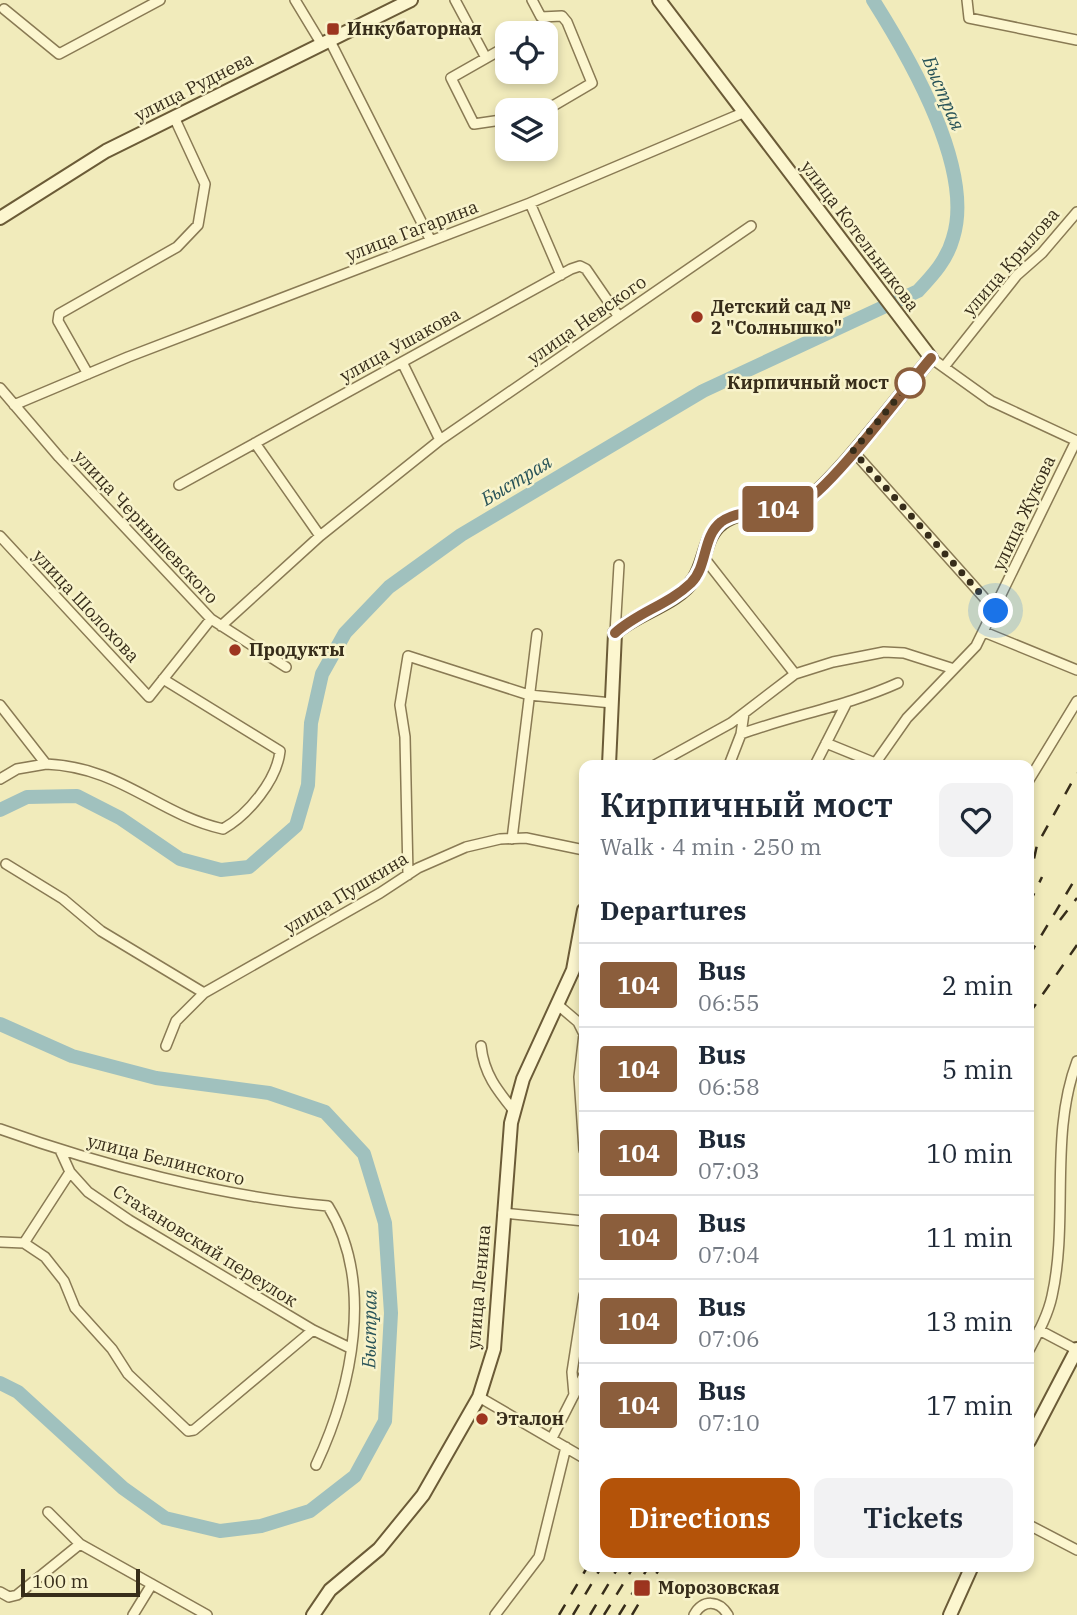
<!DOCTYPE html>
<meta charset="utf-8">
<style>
body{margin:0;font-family:"IBM Plex Serif",serif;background:#f2f2f3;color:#1f2937;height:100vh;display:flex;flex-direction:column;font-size:26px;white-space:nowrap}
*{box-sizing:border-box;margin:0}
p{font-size:23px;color:#747a83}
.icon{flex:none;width:38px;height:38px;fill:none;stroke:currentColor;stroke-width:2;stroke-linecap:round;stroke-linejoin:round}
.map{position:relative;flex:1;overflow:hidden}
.details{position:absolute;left:579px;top:760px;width:455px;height:812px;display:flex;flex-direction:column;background:#fff;border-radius:14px;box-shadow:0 4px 10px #0003}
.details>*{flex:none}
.badge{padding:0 14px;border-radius:5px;font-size:24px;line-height:46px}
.controls{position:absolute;left:495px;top:21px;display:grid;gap:14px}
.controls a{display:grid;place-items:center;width:63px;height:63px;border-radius:14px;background:#fff;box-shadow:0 4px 10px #0003;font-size:35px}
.scale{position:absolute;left:21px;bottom:18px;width:119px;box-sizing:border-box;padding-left:7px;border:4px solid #372d1a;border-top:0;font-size:19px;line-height:24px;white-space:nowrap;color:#372d1a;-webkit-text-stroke:5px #f8f3cb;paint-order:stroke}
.you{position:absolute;width:35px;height:35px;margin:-18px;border:5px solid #fff;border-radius:50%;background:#1a73e8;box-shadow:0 0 0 10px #1a73e833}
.map>.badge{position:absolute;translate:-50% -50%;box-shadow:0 0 0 4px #fff}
h2{padding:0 21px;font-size:26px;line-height:63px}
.round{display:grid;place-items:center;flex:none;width:74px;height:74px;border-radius:14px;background:#f2f2f3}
.headline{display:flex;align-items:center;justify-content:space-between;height:119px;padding:0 21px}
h1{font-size:33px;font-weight:600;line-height:52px}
.action{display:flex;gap:14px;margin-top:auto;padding:14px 21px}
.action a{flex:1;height:80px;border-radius:14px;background:#b45309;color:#fff;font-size:28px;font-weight:600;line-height:80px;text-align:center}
.action a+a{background:#f2f2f3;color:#1f2937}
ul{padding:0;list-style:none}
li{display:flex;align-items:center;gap:21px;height:84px;padding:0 21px;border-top:2px solid #e0e1e3}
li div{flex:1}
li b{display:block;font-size:26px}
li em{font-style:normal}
li .badge{min-width:77px;font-weight:700;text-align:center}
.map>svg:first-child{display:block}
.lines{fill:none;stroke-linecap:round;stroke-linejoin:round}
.river{stroke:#a0c1be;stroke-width:14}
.street-casing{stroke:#897a54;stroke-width:12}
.secondary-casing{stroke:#6b5b37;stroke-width:16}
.street{stroke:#fcf6cf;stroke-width:9}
.secondary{stroke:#fcf6cf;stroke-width:12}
.rail{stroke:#372d1a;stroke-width:2.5;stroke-dasharray:12 12;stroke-linecap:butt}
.line-casing{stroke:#fff;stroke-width:16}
.line{stroke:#8b5e3c;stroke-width:10}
.walk{stroke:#372d1a;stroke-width:7;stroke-dasharray:0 12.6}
.poi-dot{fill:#9d351f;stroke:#f8f3cb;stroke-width:2.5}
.stop-dot{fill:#fff;stroke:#8b5e3c;stroke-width:3.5}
.labels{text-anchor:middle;stroke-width:5;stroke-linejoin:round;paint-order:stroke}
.poi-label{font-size:18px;font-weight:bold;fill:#372d1a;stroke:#f8f3cb;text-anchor:start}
.street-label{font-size:18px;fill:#372d1a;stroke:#f8f3cb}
.stop-label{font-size:18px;font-weight:bold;fill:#372d1a;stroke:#f8f3cb;text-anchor:end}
.water-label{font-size:19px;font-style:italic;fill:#285358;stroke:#f8f3cb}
</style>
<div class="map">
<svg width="1077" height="1615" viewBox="0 0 1077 1615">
<rect width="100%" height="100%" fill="#f1ebbb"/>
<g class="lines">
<path class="river" d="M0,810l27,-13 50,-1 43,22 60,41 41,11 28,-3 47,-41 12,-41 3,-62 11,-49 23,-41 44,-46 72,-52 242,-144 215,-100c15,-16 29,-31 35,-53 22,-69 -44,-181 -80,-238
M0,1024l72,32 84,22 113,15 56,19 39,42 21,69 6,90 -6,108 -30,55 -45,35 -49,15 -41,5 -55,-13 -42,-30 -105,-96 -18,-9"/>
<defs>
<path id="street" d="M295,0l26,43
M455,0l31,58
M532,0l9,17 21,-1 5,6 25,61 -46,27
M967,0l2,18 108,22
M4,9l55,45 101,-54
M329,39l102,202
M502,49l-51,29 23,46 34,-5
M530,203l31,72
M931,358l60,43 86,40
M402,362l38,78
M944,367l73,-92 25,-22 35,-41
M88,374l-30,-53 1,-7 118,-67 21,-22 7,-41 -31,-67
M0,388l59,69 152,162 75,48
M14,405l114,-48 402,-154 215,-91
M255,443l65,93
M853,451l143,160
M179,485l392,-216 9,-3 6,3 33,48
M0,536l149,161 62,-78
M705,559l90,115
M221,626l99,-90 120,-96 311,-214
M984,632l93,38
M615,633l4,-68
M0,705l46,59c75,3 111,50 177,65 25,-14 54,-49 57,-78l-117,-72
M741,734c52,-19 106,-28 157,-51
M826,743l49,20
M655,765l76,-42 64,-49 38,-12 51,-10 20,1 50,16
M729,765l12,-31 3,-21
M815,765l31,-61
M874,765l33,-47 69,-72 100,-205
M0,779l17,-10 29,-5
M1029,780l48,-79
M512,839l25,-205
M6,864l57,35 38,32 103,62
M408,875l-3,-138 -5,-32 8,-49 121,39 83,8
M558,1005l20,17 6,12 -5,43 5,73
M166,1046l10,-25 28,-28 176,-100 38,-25 48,-21 34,-8 26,-1 58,12
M481,1046c3,28 16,44 33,65
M0,1129c100,36 223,68 328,77 47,77 24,182 -12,259
M60,1150l10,22 18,20 41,28 184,110 37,18
M503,1213l81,8
M0,1242l24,1 21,14 19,24 11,27 37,41 16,25 60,57 6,-1 119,-100
M24,1243l46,-71
M1039,1330l38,20
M1029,1350c9,-17 19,-35 23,-54 17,-76 -3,-161 25,-235
M574,1395l-2,-23 12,-77
M479,1397l105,61
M552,1438l32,-63
M48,1512l32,32 127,71
M1029,1525l48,25
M0,1592l9,5 8,-2 63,-51
M133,1615l19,-31
M495,1615l44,-58 27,-110
M694,1615c9,-16 25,-15 34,0"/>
<path id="secondary" d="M0,218l106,-67 305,-151
M609,765l6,-132c23,-21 61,-28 79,-54 12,-18 10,-43 28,-56 22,-17 53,-7 77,-18 29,-13 107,-118 132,-147l-272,-358
M1029,1441l48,-92
M313,1615l17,-25 49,-41 44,-54 56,-98 15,-48 17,-226 12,-44 50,-109 11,-60
M950,1615l22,-49"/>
</defs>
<use href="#street" class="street-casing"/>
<use href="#secondary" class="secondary-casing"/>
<use href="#street" class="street"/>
<use href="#secondary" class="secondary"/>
<path class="rail" d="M1029,882l8,-37 40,-72
M1029,904l13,-27
M1060,920l17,-22
M1029,956l48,-80
M1029,1014l48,-69
M559,1615l29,-49
M573,1615l29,-49
M590,1615l29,-49
M604,1615l30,-49
M619,1615l30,-49
M632,1615l29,-49"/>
</g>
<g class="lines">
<defs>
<path id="line" d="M615,633c23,-21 53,-28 76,-50 17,-17 11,-46 30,-61 23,-16 54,-6 78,-17 30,-13 106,-117 132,-147"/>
</defs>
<use href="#line" class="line-casing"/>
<use href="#line" class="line"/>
<path class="walk" d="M910,383l-57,68 143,160"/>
</g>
<g class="poi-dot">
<rect x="326" y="22" width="14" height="14" rx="3.5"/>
<circle cx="697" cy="317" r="7"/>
<circle cx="235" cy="650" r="7"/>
<circle cx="482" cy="1419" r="7"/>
<rect x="633" y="1579" width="18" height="18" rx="3.5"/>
</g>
<circle class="stop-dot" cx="910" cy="383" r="14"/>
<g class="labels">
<g class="poi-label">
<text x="347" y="35">Инкубаторная</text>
<text x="711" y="313">Детский сад №<tspan x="711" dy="21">2 "Солнышко"</tspan></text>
<text x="249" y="656">Продукты</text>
<text x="496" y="1425">Эталон</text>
<text x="658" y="1594">Морозовская</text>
</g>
<g class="street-label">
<text transform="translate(194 87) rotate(-27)" y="6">улица Руднева</text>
<text transform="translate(412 231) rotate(-21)" y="6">улица Гагарина</text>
<text transform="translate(860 236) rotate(53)" y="6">улица Котельникова</text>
<text transform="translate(1011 262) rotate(-49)" y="6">улица Крылова</text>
<text transform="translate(587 320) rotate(-35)" y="6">улица Невского</text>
<text transform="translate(400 345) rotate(-29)" y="6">улица Ушакова</text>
<text transform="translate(1024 513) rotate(-65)" y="6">улица Жукова</text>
<text transform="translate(146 527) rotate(47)" y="6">улица Чернышевского</text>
<text transform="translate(86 606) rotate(47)" y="6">улица Шолохова</text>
<text transform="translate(346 893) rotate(-31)" y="6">улица Пушкина</text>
<text transform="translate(166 1160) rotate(14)" y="6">улица Белинского</text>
<text transform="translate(205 1246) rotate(32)" y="6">Стахановский переулок</text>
<text transform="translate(479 1287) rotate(-85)" y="6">улица Ленина</text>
</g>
<g class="stop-label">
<text x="889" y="389">Кирпичный мост</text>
</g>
<g class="water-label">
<text transform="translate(944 93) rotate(67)" y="7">Быстрая</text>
<text transform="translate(516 480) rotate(-31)" y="7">Быстрая</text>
<text transform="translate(369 1329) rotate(-89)" y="7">Быстрая</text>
</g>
</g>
</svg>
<div class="controls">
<a><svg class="icon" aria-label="locate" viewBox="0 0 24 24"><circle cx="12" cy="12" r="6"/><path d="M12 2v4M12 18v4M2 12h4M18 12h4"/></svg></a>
<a><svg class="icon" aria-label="layers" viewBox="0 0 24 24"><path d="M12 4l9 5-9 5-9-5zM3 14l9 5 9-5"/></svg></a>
</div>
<div class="scale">100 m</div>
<div class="you" style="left:996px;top:611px"></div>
<b class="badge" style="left:778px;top:509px;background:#8b5e3c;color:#fff">104</b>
<section class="details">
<div class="headline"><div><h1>Кирпичный мост</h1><p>Walk · 4 min · 250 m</p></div><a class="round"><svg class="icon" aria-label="heart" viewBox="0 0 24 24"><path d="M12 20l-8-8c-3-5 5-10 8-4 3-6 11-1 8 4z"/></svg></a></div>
<h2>Departures</h2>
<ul>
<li><span class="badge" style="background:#8b5e3c;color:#fff">104</span><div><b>Bus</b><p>06:55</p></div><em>2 min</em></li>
<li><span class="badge" style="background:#8b5e3c;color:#fff">104</span><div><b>Bus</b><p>06:58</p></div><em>5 min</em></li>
<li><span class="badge" style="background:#8b5e3c;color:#fff">104</span><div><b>Bus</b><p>07:03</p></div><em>10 min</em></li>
<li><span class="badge" style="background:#8b5e3c;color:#fff">104</span><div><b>Bus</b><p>07:04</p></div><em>11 min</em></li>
<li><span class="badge" style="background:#8b5e3c;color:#fff">104</span><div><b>Bus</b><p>07:06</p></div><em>13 min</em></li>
<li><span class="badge" style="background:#8b5e3c;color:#fff">104</span><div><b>Bus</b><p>07:10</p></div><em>17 min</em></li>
</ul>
<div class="action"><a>Directions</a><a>Tickets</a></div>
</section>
</div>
